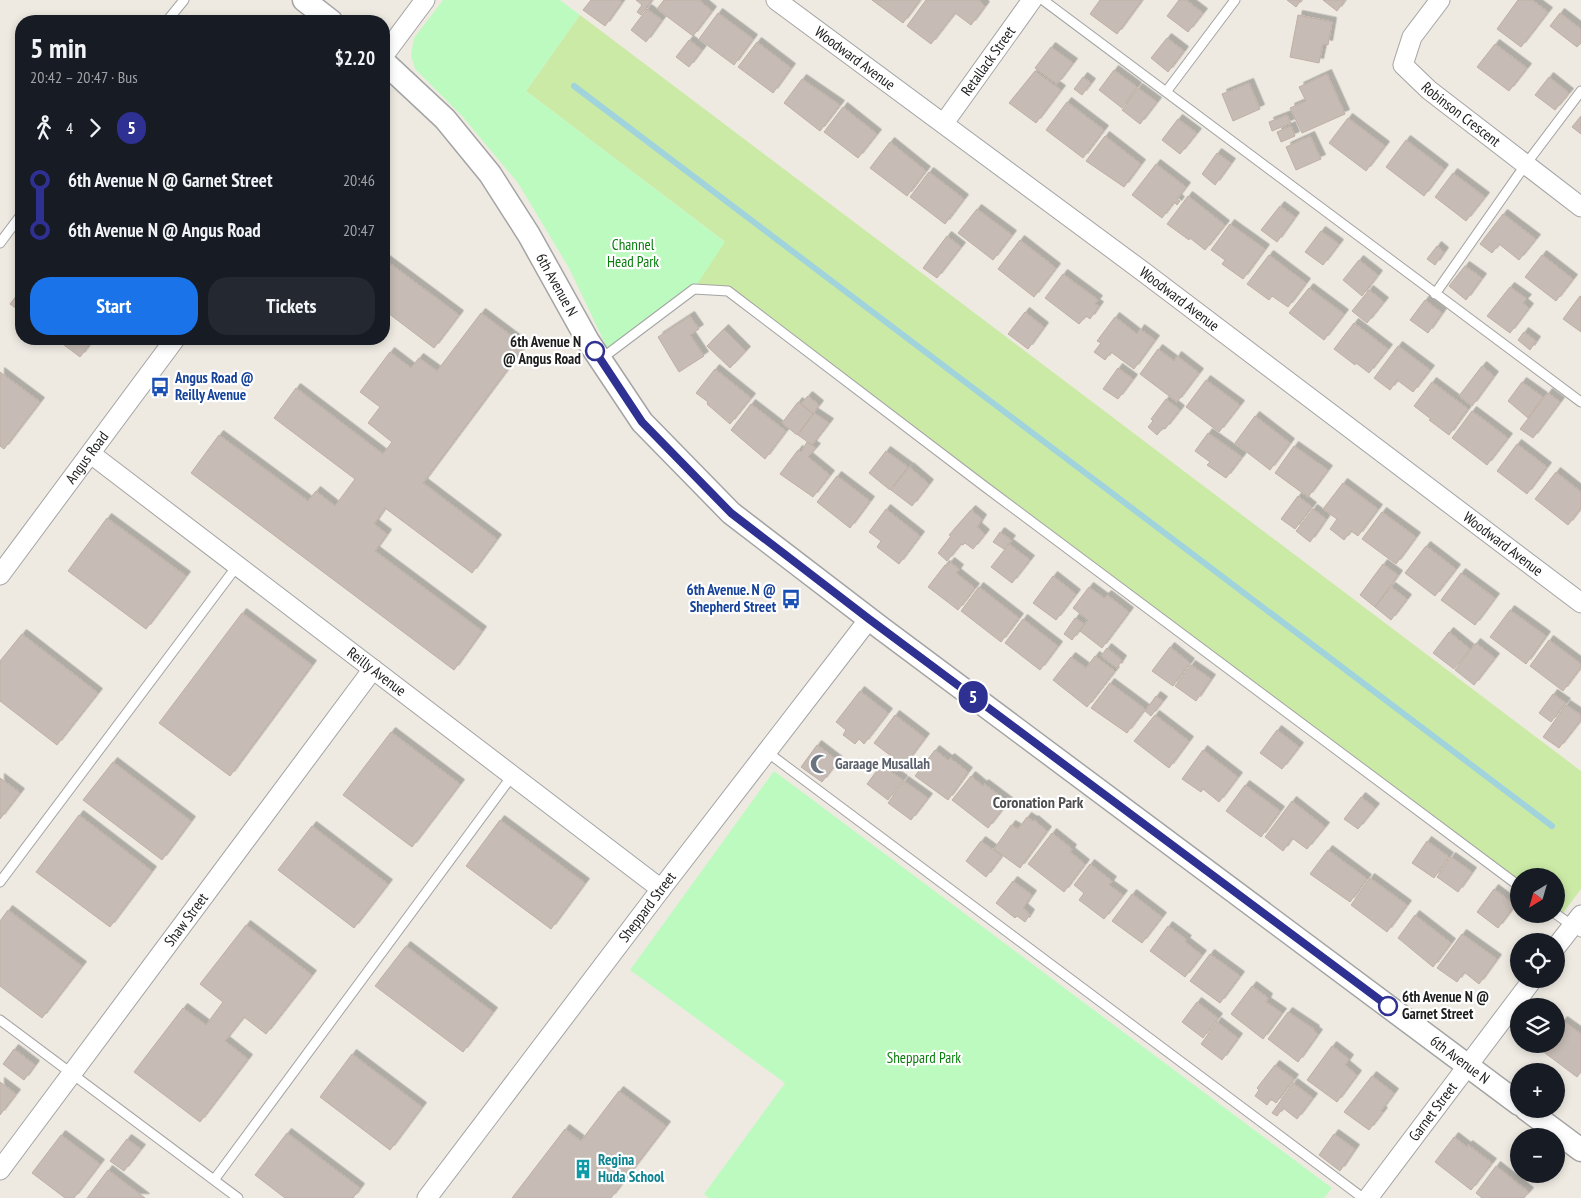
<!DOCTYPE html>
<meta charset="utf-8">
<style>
body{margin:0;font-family:"PT Sans Narrow",sans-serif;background:#242831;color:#f1f3f6;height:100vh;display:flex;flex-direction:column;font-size:19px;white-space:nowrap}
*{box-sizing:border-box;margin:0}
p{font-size:16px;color:#9ea1a6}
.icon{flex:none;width:28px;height:28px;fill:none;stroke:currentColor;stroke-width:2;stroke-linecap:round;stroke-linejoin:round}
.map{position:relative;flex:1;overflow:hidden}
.panel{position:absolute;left:15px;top:15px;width:375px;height:330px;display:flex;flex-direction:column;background:#171b24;border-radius:20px;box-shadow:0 2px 8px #0003}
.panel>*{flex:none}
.badge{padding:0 10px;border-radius:16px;font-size:18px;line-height:32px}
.needle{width:32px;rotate:217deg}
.buttons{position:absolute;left:1510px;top:868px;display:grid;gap:10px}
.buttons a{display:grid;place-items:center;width:55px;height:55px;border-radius:50%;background:#171b24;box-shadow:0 2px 8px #0003;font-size:25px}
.map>.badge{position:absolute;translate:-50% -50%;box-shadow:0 0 0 2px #fff}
.legs{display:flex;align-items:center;gap:8px;height:55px;padding:0 15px;font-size:16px}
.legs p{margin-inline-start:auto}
.summary{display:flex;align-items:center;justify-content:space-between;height:85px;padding:0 15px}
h1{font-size:28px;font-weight:700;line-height:38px}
.cta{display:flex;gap:10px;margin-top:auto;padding:10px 15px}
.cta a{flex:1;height:58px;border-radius:20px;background:#1a73e8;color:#fff;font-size:20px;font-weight:700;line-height:58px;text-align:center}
.cta a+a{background:#242831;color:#f1f3f6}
ul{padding:0 15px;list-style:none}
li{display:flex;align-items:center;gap:18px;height:50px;font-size:19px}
li i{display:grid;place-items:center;width:8px;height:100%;margin:0 6px;background:currentColor}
li i::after{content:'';width:12px;height:12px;margin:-6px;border:4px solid;border-radius:50%;background:#171b24}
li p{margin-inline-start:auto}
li:first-child i{background:linear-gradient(#0000 50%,currentColor 0)}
li:last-child i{background:linear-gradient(currentColor 50%,#0000 0)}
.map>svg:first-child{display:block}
.grass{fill:#cbeaa6}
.park{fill:#bdfabf}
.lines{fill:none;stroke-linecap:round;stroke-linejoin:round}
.stream{stroke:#a1d3dd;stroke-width:6}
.building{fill:#c6bcb5;stroke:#c0afa4;filter:url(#shadow)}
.service-casing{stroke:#a4a4a4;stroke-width:11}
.minor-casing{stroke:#a4a4a4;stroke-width:21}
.tertiary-casing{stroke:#a4a4a4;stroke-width:25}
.service{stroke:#fff;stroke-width:9}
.minor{stroke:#fff;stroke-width:19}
.tertiary{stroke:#fff;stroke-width:22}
.line-1-casing{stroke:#fff;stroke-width:11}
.line-1{stroke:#2e3092;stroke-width:8}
.stop-1-dot{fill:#fff;stroke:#2e3092;stroke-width:2.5}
.labels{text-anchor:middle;stroke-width:4.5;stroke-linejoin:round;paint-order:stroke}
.street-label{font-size:15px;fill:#1d1d1d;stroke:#fff}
.park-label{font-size:15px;fill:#097d0d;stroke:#fff}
.stop-label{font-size:15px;font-weight:bold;fill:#1d1d1d;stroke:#fff;text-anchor:end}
.transit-label{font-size:15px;font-weight:bold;fill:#164399;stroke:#fff;text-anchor:start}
.worship-label{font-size:15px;font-weight:bold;fill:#5b616d;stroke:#fff;text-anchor:start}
.culture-label{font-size:15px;font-weight:bold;fill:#0d838f;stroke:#fff;text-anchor:start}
.neighbourhood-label{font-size:16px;font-weight:bold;fill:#505050;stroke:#fff}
</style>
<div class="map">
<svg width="1581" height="1198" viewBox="0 0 1581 1198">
<defs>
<filter id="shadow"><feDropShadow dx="4.5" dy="-4.5" stdDeviation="0" flood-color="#0004"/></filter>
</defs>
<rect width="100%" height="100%" fill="#eeeae2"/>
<path class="grass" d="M580,15l1001,756v118l-21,28 -4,-3v-38h-37v10l-791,-595 -34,-2 30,-48 -198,-150z"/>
<path class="park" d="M443,0h117l20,15 -54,76 199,151 -31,47 -84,65 -41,-86 -51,-85 -56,-67 -47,-47 -4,-14 3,-17z
M774,771l558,417 -8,10h-615l-5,-4 81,-111 -155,-113z"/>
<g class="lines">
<path class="stream" d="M574,86l978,740"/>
</g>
<path class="building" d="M591,0h28l3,2 -17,24 -22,-16z
M636,0h16l-11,15 -4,-3 5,-7z
M664,0h35l13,11 -19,25 -36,-27z
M872,0h48l-17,23z
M926,0h52l7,6 -14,19 -16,-12 -24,31 -24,-18z
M1100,0h42l-25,34 -27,-20z
M1179,0h7l17,13 -15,19 -21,-16z
M1287,0h14l-5,7z
M1323,0h22l-8,11z
M1518,0h14l16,12 -27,35 -24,-18z
M647,9l15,11 -16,22 -15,-12z
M718,13l35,26 -19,26 -35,-26z
M1560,13l21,16v14l-4,4 -27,-21z
M1298,15l34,7 -4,23 -5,-1 -4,19 -29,-6z
M1167,38l17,13 -16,21 -17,-14z
M689,40l13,10 -13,17 -13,-10z
M757,42l34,26 -18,25 -35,-26z
M1495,44l32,24 -18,23 -32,-24z
M1051,47l22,16 -16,21 -22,-16z
M1114,70l23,17 -15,21 -23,-18z
M1035,71l26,19 -25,33 -27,-20z
M1327,74l18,40 -43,19 -12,-25 16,-7 -7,-14z
M1083,77l8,6 -9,12 -8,-6z
M1549,77l20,16 -14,17 -20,-15z
M802,79l38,26 -20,26 -36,-28z
M1249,83l11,26 -27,12 -11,-27z
M1138,88l19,14 -17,22 -18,-14z
M1067,102l37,28 -21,28 -37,-28z
M843,107l34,27 -19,24 -34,-26z
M1287,115l4,8 -19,8 -3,-9z
M1581,116v18l-9,-7z
M1348,118l37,28 -19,25 -37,-28z
M1178,119l19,14 -17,21 -18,-14z
M1291,126l4,10 -14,6 -4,-10z
M1105,136l36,28 -17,23 -38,-26z
M1310,136l11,23 -25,11 -10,-23z
M1406,140l38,29 -20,27 -38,-29z
M890,142l36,29 -19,25 -37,-28z
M1217,153l14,10 -16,22 -13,-11z
M1156,164l30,23 -9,12 3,2 -3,4 -3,-3 -12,16 -30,-23z
M929,172l35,27 -19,25 -35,-27z
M1453,173l32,24 -19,24 -31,-24z
M1188,196l37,29 -20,25 -15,-12 -1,2 -22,-16z
M1280,206l15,11 -18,25 -16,-12z
M977,209l35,26 -19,25 -35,-27z
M1503,214l33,25 -17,21 -20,-16 -7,9 -12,-9z
M1230,224l35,25 -22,30 -21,-15 3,-4 -14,-10z
M1321,231l18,13 -16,21 -18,-13z
M947,236l14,11 -24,31 -14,-10z
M1020,240l36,28 -22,29 -36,-28z
M1437,246l7,6 -9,13 -8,-6z
M1269,255l37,28 -18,24 -16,-11 -3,4 -22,-16z
M1542,255l31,24 -17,22 -31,-24z
M384,259l75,56 -25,33 -50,-38z
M1359,260l19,15 -16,21 -19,-16z
M1465,266l17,12 -16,22 -17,-14z
M1063,274l35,26 -3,4 4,2 -9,13 -4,-3 -7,8 -34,-26z
M1510,287l17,12 -4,4 6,5 -19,25 -23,-17z
M1309,288l35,26 -20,26 -35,-27z
M21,290v22l-11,-8z
M1369,290l15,12 -17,21 -15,-12z
M1580,296l1,1v35l-18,-13z
M1425,300l17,13 -14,20 -18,-13z
M1025,312l19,15 -16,22 -20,-15z
M481,313l44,33 -102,137 74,56 -25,34 -87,-65 -11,16 13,10 -12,17 107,80 -28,39 -263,-197 28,-38 89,66 8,-10 19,15 20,-27 -81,-61 22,-30 87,66 9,-12 -24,-19 12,-16 -20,-15 30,-40 21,16 8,-10 18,13z
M690,316l9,13 -9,6 14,21 -25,16 -21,-35z
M1115,317l22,17 3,-5 15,11 -21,29 -23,-17 -6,8 -11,-8 7,-9 -4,-2z
M1354,323l34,26 -19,24 -13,-10 -1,2 -21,-16z
M724,329l22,22 -16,17 -23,-22z
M1524,332l12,9 -6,9 -12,-10z
M56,339h38l-14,18z
M1398,346l32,24 -17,22 -16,-12 -7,10 -16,-12z
M1158,349l16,12 3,-5 22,17 -22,29 -37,-28z
M1482,366l12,10 -22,30 -13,-10z
M1118,368l15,11 -15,20 -15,-10z
M715,369l36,29 -21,26 -23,-20 1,-2 -12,-9z
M0,372l40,30 -36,47 -4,-3z
M1206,380l34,25 -21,27 -33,-25z
M1432,382l36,27 -19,26 -20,-15 2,-1 -17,-13z
M1522,382l21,15 -15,21 -20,-17z
M1548,393l12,9 -27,36 -13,-9z
M808,396l11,9 -6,8 -12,-9z
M1166,399l14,11 -15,19 -2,-1 -6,7 -9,-8 5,-6 -2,-2z
M798,402l15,12 -16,21 -15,-12z
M751,404l35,27 -21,28 -34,-29z
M1472,411l36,27 -21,27 -35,-27z
M814,413l15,10 -17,22 -14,-10z
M1255,416l35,27 -20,27 -35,-27z
M1208,433l34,24 -16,21 -19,-13 3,-3 -15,-11z
M807,442l9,6 -8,9 22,18 -17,22 -33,-23 18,-24 3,2z
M1517,444l30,23 -20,27 -30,-23z
M1294,446l34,24 -20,27 -33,-24z
M886,451l22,16 -18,23 -21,-17z
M909,467l20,17 -17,22 -21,-16z
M1556,472l25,20v16l-13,17 -33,-26z
M837,476l33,25 -20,27 -33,-26z
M1343,483l35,26 -20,27 -7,-5 -7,9 -14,-11 7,-10 -14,-10z
M1298,496l14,11 -17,22 -14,-10z
M886,509l34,27 -21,28 -22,-17 4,-6 -12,-9z
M1313,509l13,10 -16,23 -14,-11z
M971,510l11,9 -5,8 8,7 -12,15 -8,-6 -2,2 -2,-1 -14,17 -9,-8 13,-17 -2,-1z
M1382,512l34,25 -20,27 -34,-25z
M107,518l79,58 -40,53 -78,-58z
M1000,532l11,8 -7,9 -11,-7z
M1009,544l21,16 -18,23 -21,-16z
M1426,546l30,23 -21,27 -30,-23z
M950,562l9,7 -3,4 19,15 -17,22 -30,-23 17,-22 2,1z
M1383,564l15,11 -23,32 -15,-12z
M1461,573l34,25 -20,27 -34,-25z
M1053,576l23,18 -20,26 -23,-17z
M979,587l40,31 -18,24 -40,-31z
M1089,587l15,11 3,-3 22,17 -27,36 -22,-17 8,-11 -15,-12z
M1391,587l16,12 -16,21 -16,-13z
M1510,610l36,26 -20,28 -36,-27z
M242,613l70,52 -82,111 -71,-53z
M1075,618l9,6 -12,16 -8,-6z
M1023,619l35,27 -18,24 -35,-27z
M1449,632l21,17 -16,20 -21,-16z
M22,634l76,59 -41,52 -57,-44v-40z
M1549,640l32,24v3l-18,24 -33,-25z
M1476,643l19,15 -21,27 -19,-15z
M1170,647l20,16 -17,23 -21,-15z
M1107,648l15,12 -5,8 -16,-12z
M1095,656l20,15 -28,36 -34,-27 18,-23 15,11z
M1191,665l20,14 -15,22 -21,-15z
M1110,683l35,26 -18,24 -36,-25z
M860,691l28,22 -24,31 -5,-5 -4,5 -12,-9 3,-5 -10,-8z
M1553,694l13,9 -15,19 -12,-9z
M1156,696l7,5 -12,15 -6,-5z
M1566,705l15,10v5l-22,28 -16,-11z
M895,715l30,23 -21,28 -30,-23z
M1155,715l34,26 -20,27 -35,-27z
M1277,730l22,17 -17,22 -22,-16z
M391,732l69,52 -48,63 -69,-52z
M817,745l21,16 -16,21 -21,-15z
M935,750l13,10 2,-2 18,14 -20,28 -33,-24z
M1203,750l35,27 -19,25 -16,-13 -2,3 -19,-13z
M113,762l78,59 -29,39 -79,-60z
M881,765l22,15 -15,20 -21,-16z
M971,776l12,10 1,-2 24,18 -20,26 -36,-28z
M0,778l20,15 -20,26z
M904,781l24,17 -17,22 -23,-17z
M1245,785l35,26 -19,26 -35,-26z
M1361,797l14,11 -17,21 -14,-10z
M1292,801l33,26 -18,22 -15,-11 -9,13 -18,-14z
M79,815l73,56 -42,56 -74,-55z
M1027,817l6,4 1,-1 13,11 -27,37 -26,-19 17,-24 7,4z
M500,820l85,63 -34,46 -85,-63z
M312,826l76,58 -34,44 -76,-58z
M1052,833l20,16 -2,3 15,12 -21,28 -36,-28z
M981,841l21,15 -16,21 -20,-16z
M1427,841l22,16 -15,21 -22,-15z
M1328,850l39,29 -17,23 -40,-28z
M1451,857l21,15 -14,20 -21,-15z
M1090,864l22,17 -3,4 14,10 -19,24 -25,-19 5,-7 -10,-8z
M1370,878l37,27 -20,27 -36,-27z
M1013,881l19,14 -9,13 7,6 -5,8 -8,-6 -2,2 -19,-15z
M1494,889l21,16 -17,23 -21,-16z
M1132,894l30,23 -20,26 -30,-22z
M8,910l74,56 -40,52 -42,-32v-65z
M1415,915l36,28 -18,24 -35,-29z
M246,925l66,50 -46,59 -22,-17 -19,24 23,18 -48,63 -66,-50 49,-64 23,17 17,-23 -23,-18z
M1168,926l19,14 -2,2 17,13 -17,22 -35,-26z
M1462,934l35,25 -18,25 -15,-12 -7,10 -20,-14z
M406,946l87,66 -30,40 -88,-66z
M1210,954l30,22 -20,27 -30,-22z
M1252,986l16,12 -2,4 16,11 -19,26 -32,-25z
M1197,1002l21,16 -15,20 -21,-16z
M1288,1012l27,18 -1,1 4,3 -20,28 -30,-23z
M1563,1021l18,13v38l-4,5 -36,-27 5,-6h10v-15z
M1217,1022l21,16 -16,22 -21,-16z
M1332,1046l17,13 -4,6 12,10 -20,27 -30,-22z
M14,1049l21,16 -11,15 -21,-16z
M352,1054l70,53 -32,43 -70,-53z
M1275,1065l19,14 -18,24 -5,-4 -4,6 -12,-9 4,-6 -2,-2z
M1372,1076l22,17 -13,18 2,1 -14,18 -25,-18z
M0,1082l16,12 -16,21z
M1293,1083l20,15 -16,21 -14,-11 -6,8 -5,-3z
M619,1091l47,35 -55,72h-99l53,-69 16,12z
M287,1133l73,55 -7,10h-68l-30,-23z
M1334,1134l21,15 -15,22 -21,-16z
M61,1135l39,29 -26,34h-9l-33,-25z
M1454,1137l13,10 1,-2 24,18 -21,27 -36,-28z
M127,1139l14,10 -17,22 -14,-10z
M1496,1166l33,26 -5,6h-42l-6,-5z
M108,1170l37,28h-58z"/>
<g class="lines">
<defs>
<path id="service" d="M1043,0l538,402
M167,21l17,-21
M1166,92l69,-92
M0,243l21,-28
M1435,294l91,-130 55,-73
M601,359l93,-70 34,2 256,195 535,400
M767,752l596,446
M0,882l237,-316
M1556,914l25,18
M0,1020l238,178
M214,1180l298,-404"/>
<g id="minor">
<path id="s1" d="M776,0l365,270 440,333"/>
<path id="s2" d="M1440,0l-28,37 -9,28 26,25 152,117"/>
<path d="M384,55l41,-55"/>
<path id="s3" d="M944,123l88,-123"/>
<path id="s4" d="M91,454l570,435"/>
<path id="s5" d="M0,575l175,-236"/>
<path d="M1556,947l25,-32"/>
<path id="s6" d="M0,1170l373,-501"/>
<path id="s7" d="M427,1198l234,-309 208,-270"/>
<path id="s8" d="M1368,1198l165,-219"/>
</g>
<g id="tertiary">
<path d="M304,0l27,21"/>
<path id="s9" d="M384,62l61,57 45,55 39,61 59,106 54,81 89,91 150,115 638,476"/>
<path d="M1526,1109l55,41"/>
</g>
</defs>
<use href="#service" class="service-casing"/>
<use href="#minor" class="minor-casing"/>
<use href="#tertiary" class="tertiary-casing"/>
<use href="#service" class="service"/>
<use href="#minor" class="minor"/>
<use href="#tertiary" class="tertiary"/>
</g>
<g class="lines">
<defs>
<path id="line-1" d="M595,351l47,71 89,91 138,106 519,387"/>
</defs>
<use href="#line-1" class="line-1-casing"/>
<use href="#line-1" class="line-1"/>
</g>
<defs>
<symbol id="bus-bare" viewBox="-9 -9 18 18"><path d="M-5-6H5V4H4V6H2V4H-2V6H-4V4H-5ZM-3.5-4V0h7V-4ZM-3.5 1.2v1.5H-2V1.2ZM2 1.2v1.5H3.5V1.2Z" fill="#1a4fb4" stroke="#fff" stroke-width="2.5" paint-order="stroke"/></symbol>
<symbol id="mosque-bare" viewBox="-9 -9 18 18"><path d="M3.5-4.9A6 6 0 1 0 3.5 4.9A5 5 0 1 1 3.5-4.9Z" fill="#6b7280" stroke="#fff" stroke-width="2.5" paint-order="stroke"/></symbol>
<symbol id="building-bare" viewBox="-9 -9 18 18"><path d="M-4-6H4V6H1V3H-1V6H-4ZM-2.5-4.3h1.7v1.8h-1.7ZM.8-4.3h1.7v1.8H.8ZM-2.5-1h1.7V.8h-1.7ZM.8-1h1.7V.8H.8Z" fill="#0f9aa8" stroke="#fff" stroke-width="2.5" paint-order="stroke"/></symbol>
</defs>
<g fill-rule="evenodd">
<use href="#bus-bare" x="146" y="373" width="28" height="28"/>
<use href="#bus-bare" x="777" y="585" width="28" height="28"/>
<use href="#mosque-bare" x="806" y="750" width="28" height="28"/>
<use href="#building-bare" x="569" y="1155" width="28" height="28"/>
</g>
<g class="stop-1-dot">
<circle cx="595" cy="351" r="9"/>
<circle cx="1388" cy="1006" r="9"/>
</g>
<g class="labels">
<g class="street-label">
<text dy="5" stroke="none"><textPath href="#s1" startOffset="98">Woodward Avenue</textPath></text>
<text dy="5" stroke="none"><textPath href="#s3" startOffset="76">Retallack Street</textPath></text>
<text dy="5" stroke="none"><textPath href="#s2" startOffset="152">Robinson Crescent</textPath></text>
<text dy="5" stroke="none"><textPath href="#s9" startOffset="284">6th Avenue N</textPath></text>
<text dy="5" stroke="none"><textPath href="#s1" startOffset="502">Woodward Avenue</textPath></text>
<text dy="5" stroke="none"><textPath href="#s5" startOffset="146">Angus Road</textPath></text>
<text dy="5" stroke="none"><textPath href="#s1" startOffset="908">Woodward Avenue</textPath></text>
<text dy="5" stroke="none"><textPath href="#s4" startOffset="359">Reilly Avenue</textPath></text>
<text dy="5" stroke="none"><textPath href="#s7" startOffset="365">Sheppard Street</textPath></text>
<text dy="5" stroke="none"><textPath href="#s6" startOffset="312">Shaw Street</textPath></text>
<text dy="5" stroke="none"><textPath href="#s9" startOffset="1484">6th Avenue N</textPath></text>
<text dy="5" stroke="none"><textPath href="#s8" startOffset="108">Garnet Street</textPath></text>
</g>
<g class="park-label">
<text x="633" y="250">Channel<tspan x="633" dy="17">Head Park</tspan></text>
<text x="924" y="1063">Sheppard Park</text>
</g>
<g class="stop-label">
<text x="581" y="347">6th Avenue N<tspan x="581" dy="17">@ Angus Road</tspan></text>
<text x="1402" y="1002" text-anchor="start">6th Avenue N @<tspan x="1402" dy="17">Garnet Street</tspan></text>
</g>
<g class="transit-label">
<text x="175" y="383">Angus Road @<tspan x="175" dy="17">Reilly Avenue</tspan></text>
<text x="776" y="595" text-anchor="end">6th Avenue. N @<tspan x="776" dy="17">Shepherd Street</tspan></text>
</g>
<g class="worship-label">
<text x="835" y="769">Garaage Musallah</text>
</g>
<g class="culture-label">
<text x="598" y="1165">Regina<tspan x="598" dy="17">Huda School</tspan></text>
</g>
<g class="neighbourhood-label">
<text x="1038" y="808">Coronation Park</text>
</g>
</g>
</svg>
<div class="buttons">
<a><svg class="needle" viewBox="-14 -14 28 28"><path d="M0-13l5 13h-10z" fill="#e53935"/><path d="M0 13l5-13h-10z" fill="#9ea1a6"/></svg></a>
<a><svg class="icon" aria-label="locate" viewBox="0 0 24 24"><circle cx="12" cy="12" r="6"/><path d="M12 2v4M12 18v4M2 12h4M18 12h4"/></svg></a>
<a><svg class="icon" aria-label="layers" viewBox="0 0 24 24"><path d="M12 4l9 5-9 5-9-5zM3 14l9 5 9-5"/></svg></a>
<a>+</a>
<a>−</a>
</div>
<b class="badge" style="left:973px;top:697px;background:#2e3092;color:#fff">5</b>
<section class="panel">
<div class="summary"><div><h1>5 min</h1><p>20:42 – 20:47 · Bus</p></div><b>$2.20</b></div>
<div class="legs"><svg class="icon" aria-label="walk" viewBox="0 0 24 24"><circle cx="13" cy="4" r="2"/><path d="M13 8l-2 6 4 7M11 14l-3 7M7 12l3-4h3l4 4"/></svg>4<svg class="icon" aria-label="forward" viewBox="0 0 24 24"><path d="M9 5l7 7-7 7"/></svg><b class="badge" style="background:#2e3092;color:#fff">5</b></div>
<ul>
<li><i style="color:#2e3092"></i><b>6th Avenue N @ Garnet Street</b><p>20:46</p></li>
<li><i style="color:#2e3092"></i><b>6th Avenue N @ Angus Road</b><p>20:47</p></li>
</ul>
<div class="cta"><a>Start</a><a>Tickets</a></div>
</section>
</div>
